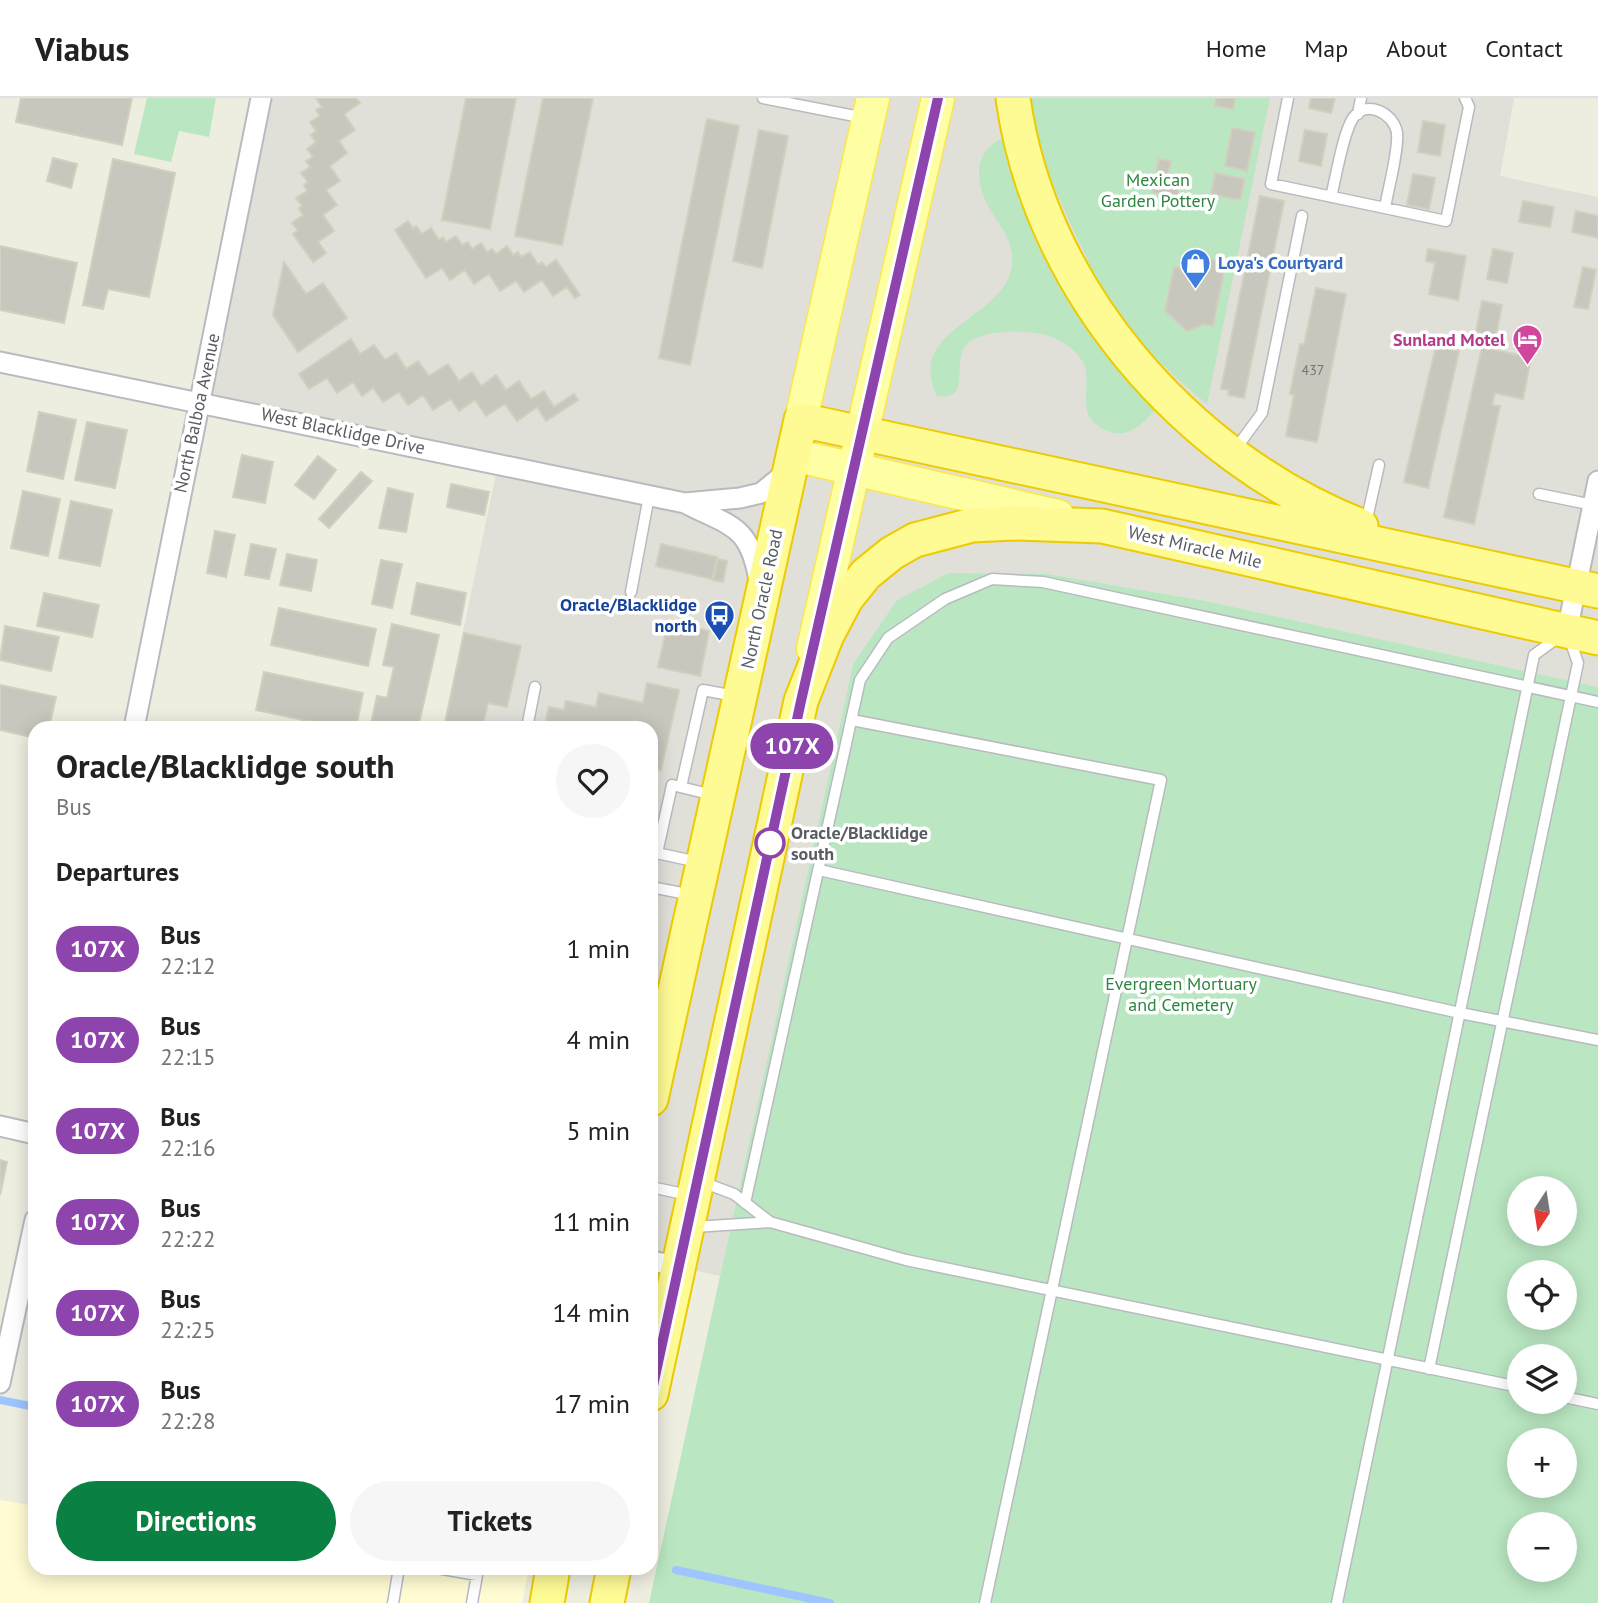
<!DOCTYPE html>
<meta charset="utf-8">
<style>
body{margin:0;font-family:"PT Sans",sans-serif;background:#f6f6f6;color:#222;height:100vh;display:flex;flex-direction:column;font-size:26px;white-space:nowrap}
*{box-sizing:border-box;margin:0}
p{font-size:23px;color:#767676}
.icon{flex:none;width:38px;height:38px;fill:none;stroke:currentColor;stroke-width:2;stroke-linecap:round;stroke-linejoin:round}
.map{position:relative;flex:1;overflow:hidden}
.side{position:absolute;left:28px;top:623px;width:630px;height:854px;display:flex;flex-direction:column;background:#fff;border-radius:21px;box-shadow:0 4px 18px #0003}
.side>*{flex:none}
.badge{padding:0 14px;border-radius:23px;font-size:24px;line-height:46px}
.needle{width:46px;rotate:192deg}
.fabs{position:absolute;left:1507px;top:1078px;display:grid;gap:14px}
.fabs a{display:grid;place-items:center;width:70px;height:70px;border-radius:50%;background:#fff;box-shadow:0 4px 18px #0003;font-size:35px}
.map>.badge{position:absolute;translate:-50% -50%;box-shadow:0 0 0 4px #fff}
h2{padding:0 28px;font-size:26px;line-height:63px}
.round{display:grid;place-items:center;flex:none;width:74px;height:74px;border-radius:37px;background:#f6f6f6}
.head{display:flex;align-items:center;justify-content:space-between;height:119px;padding:0 28px}
h1{font-size:33px;font-weight:700;line-height:52px}
.action{display:flex;gap:14px;margin-top:auto;padding:14px 28px}
.action a{flex:1;height:80px;border-radius:42px;background:#0b8043;color:#fff;font-size:28px;font-weight:700;line-height:80px;text-align:center}
.action a+a{background:#f6f6f6;color:#222}
ul{padding:0;list-style:none}
li{display:flex;align-items:center;gap:21px;height:91px;padding:0 28px}
li div{flex:1}
li b{display:block;font-size:26px}
li em{font-style:normal}
li .badge{min-width:77px;font-weight:700;text-align:center}
header{display:flex;align-items:center;gap:42px;box-sizing:border-box;height:98px;padding:0 35px;background:#fff;border-bottom:2px solid #e0e0e0}
header strong{font-size:33px}
nav{display:flex;gap:38px;margin-inline-start:auto;font-size:24px}
.map>svg:first-child{display:block}
.commercial{fill:#fffcd3}
.industrial{fill:#e0dfd8}
.green{fill:#bae7c2;fill-rule:evenodd}
.lines{fill:none;stroke-linecap:round;stroke-linejoin:round}
.stream{stroke:#9ec5ff;stroke-width:8}
.building{fill:#c8c7bd;stroke:#d2cfbe;stroke-width:2}
.service-casing{stroke:#b8bac0;stroke-width:13}
.minor-casing{stroke:#b8bac0;stroke-width:23}
.primary-casing{stroke:#fbe74c;stroke-width:35}
.trunk-casing{stroke:#edcb00;stroke-width:37}
.service{stroke:#fff;stroke-width:10}
.minor{stroke:#fff;stroke-width:19}
.primary{stroke:#feffa3;stroke-width:32}
.trunk{stroke:#fefa94;stroke-width:33}
.line-casing{stroke:#fff;stroke-width:16}
.line{stroke:#8e44ad;stroke-width:10}
.stop-dot{fill:#fff;stroke:#8e44ad;stroke-width:3.5}
.labels{text-anchor:middle;stroke-width:7;stroke-linejoin:round;paint-order:stroke}
.number-label{font-size:14px;fill:#757779}
.park-label{font-size:18px;fill:#2e8540;stroke:#fff}
.shop-label{font-size:18px;font-weight:bold;fill:#366cbe;stroke:#fff;text-anchor:start}
.hotel-label{font-size:18px;font-weight:bold;fill:#b23c85;stroke:#fff;text-anchor:end}
.street-label{font-size:18px;fill:#595c62;stroke:#fff}
.transit-label{font-size:18px;font-weight:bold;fill:#164399;stroke:#fff;text-anchor:end}
.stop-label{font-size:18px;font-weight:bold;fill:#595c62;stroke:#fff;text-anchor:start}
</style>
<header>
<strong>Viabus</strong>
<nav><a>Home</a><a>Map</a><a>About</a><a>Contact</a></nav>
</header>
<div class="map">
<svg width="1598" height="1505" viewBox="0 0 1598 1505">
<rect width="100%" height="100%" fill="#edede0"/>
<path class="commercial" d="M0,1402l35,6v62h494l-7,35h-522z"/>
<path class="industrial" d="M261,0h1253l-14,78 98,21v490l-392,-86 -158,-27 -151,26 -44,64 -133,612 -69,-15v-533h-208l55,-264 -300,-63z"/>
<path class="green" d="M147,0h69l-7,39 -30,-6 -8,31 -37,-8z
M1028,0h242l-63,306c-40,-33 -79,-70 -106,-115l-71,-153z
M1007,40l150,270c-16,17 -28,33 -54,21 -7,-4 -15,-10 -16,-19 -3,-14 2,-30 -2,-43 -5,-14 -18,-23 -31,-29 -19,-9 -73,-10 -88,7 -15,17 7,56 -29,51 -33,-68 68,-76 75,-131 3,-29 -19,-44 -28,-68 -10,-24 -6,-53 23,-59z
M949,475l99,1 158,27 392,86v916h-949l204,-939 44,-64zM1519,1090h45v46h-45zM1519,1174h45v46h-45zM1519,1258h45v46h-45zM1519,1342h45v46h-45zM1519,1426h45v46h-45z"/>
<g class="lines">
<path class="stream" d="M0,1302l35,7
M676,1472l154,33"/>
</g>
<path class="building" d="M21,0h111l-10,47 -106,-23z
M316,0h40l4,5 -16,11 11,16 -16,11 8,12 -17,13 10,15 -14,9 11,15 -14,10 11,16 -16,11 8,11 -13,9 -20,-28 5,-4 -6,-7 11,-8 -4,-6 3,-3 -6,-8 11,-7 -3,-6 4,-3 -7,-9 9,-6 -4,-6 7,-4 -6,-8 9,-7 -5,-7 5,-4 -6,-9 10,-6 -4,-6 6,-3z
M466,0h50l-26,131 -48,-9z
M543,0h50l-31,147 -47,-9z
M1216,0h19l-2,11 -18,-3z
M1311,0h24l-4,15 -22,-5z
M707,21l32,7 -49,239 -31,-7z
M1423,23l22,4 -5,31 -22,-4z
M1232,30l23,4 -8,39 -22,-5z
M759,32l29,6 -26,132 -29,-7z
M1305,32l22,4 -6,32 -22,-5z
M53,60l24,6 -6,24 -24,-7z
M113,61l62,14 -26,124 -41,-8 -5,20 -20,-4z
M1159,61l12,2 -5,22 13,4 -2,11 -25,-6z
M1215,75l30,6 -5,21 -29,-6z
M1413,76l22,4 -6,31 -22,-4z
M1260,98l24,5 -40,197 -16,-3 1,-5 -8,-1z
M1523,103l31,6 -4,20 -31,-5z
M1576,113l22,5v22l-26,-6z
M408,123l5,8 3,-3 6,8 9,-6 8,12 4,-3 3,5 10,-6 6,9 6,-3 4,7 9,-6 6,9 5,-3 4,5 11,-8 6,9 5,-3 3,5 9,-5 8,13 4,-3 4,5 10,-7 24,35 -5,3 -8,-11 -14,9 -11,-16 -18,12 -8,-11 -16,10 -11,-17 -15,10 -9,-14 -15,10 -8,-12 -16,10 -31,-48z
M0,148l77,17 -13,60 -64,-13z
M1428,151l38,7 -8,44 -29,-6 6,-31 -9,-2z
M1493,151l20,4 -6,30 -20,-4z
M1186,156l40,8 -13,64 -9,-2 -17,7 -22,-20 9,-44 10,2z
M284,164l22,32 17,-11 24,35 -49,34 -25,-37z
M1583,169l13,3 -8,39 -14,-2z
M1316,190l30,6 -29,148 -31,-6 8,-41 -4,-1 10,-50 4,1z
M1482,203l20,4 -6,31 -20,-4z
M351,241l9,15 14,-9 11,15 11,-7 10,16 12,-8 11,15 19,-12 11,17 13,-9 9,14 15,-11 10,15 13,-9 12,18 13,-8 10,16 20,-13 4,6 -32,21 -9,-14 -20,14 -12,-17 -19,12 -11,-16 -16,11 -8,-12 -18,11 -10,-15 -15,10 -9,-13 -16,10 -10,-14 -11,8 -9,-14 -16,11 -10,-15 -18,11 -10,-15z
M1436,248l23,5 -31,137 -24,-6z
M1482,249l49,11 -8,41 -28,-6 -3,12 8,1 -26,118 -30,-7z
M39,314l37,8 -13,59 -36,-8z
M87,324l40,8 -12,58 -40,-8z
M242,357l31,7 -8,41 -32,-6z
M318,358l18,14 -22,29 -19,-14z
M361,374l11,9 -43,47 -10,-9z
M451,386l38,8 -5,23 -37,-8z
M388,390l25,6 -7,38 -27,-4z
M23,393l37,8 -12,57 -37,-8z
M71,403l41,9 -12,56 -41,-8z
M215,433l20,4 -9,42 -19,-4z
M251,446l25,5 -7,30 -24,-4z
M661,446l56,13 -5,22 -56,-13z
M287,456l30,6 -6,31 -31,-6z
M718,461l9,2 -4,21 -10,-2z
M381,462l21,4 -10,44 -20,-4z
M417,485l49,10 -6,32 -49,-11z
M44,495l55,12 -7,32 -55,-11z
M279,510l97,21 -8,37 -97,-21z
M668,524l41,9 -9,45 -42,-9z
M392,526l47,11 -21,93h-48l7,-32 10,2 7,-31 -11,-2z
M5,528l54,11 -8,34 -51,-11z
M464,535l57,13 -14,61 -19,-4 -6,25h-38z
M264,574l99,21 -7,35h-15l-85,-18z
M647,585l32,7 -18,80 -10,-2v-40h-107l5,-21 15,3 2,-9 30,6 3,-14 44,10z
M0,587l56,12 -7,31h-14v10l-35,-8z
M0,1062l7,2 -7,33z"/>
<g class="lines">
<defs>
<path id="service" d="M763,0l102,20
M1288,0l-17,86 114,24c3,-19 14,-58 12,-75 -3,-20 -31,-34 -44,-15 -10,15 -17,59 -22,79
M1358,16l3,-16
M1385,110l61,13 23,-114 -4,-9
M1234,353l28,-38 40,-197
M1539,396l54,11
M1366,425l13,-58
M631,494l18,-96
M852,622l309,60 -176,823
M527,630l8,-41
M681,689l22,-97 32,6
M652,754l46,10
M657,755l15,-68 41,10
M819,772l641,143 138,27
M651,789l41,8
M651,1089l37,8
M745,1105l115,-523 28,-42 57,-39 47,-20 51,3 555,120
M770,1124l136,38 613,127
M694,1129l76,-5 -36,-28 -32,-12
M1429,1271l149,-706 -9,-26
M1564,1299l34,7
M437,1470l40,7 -5,28
M393,1505l6,-35
M1337,1505l195,-938 2,-10 26,-19"/>
<path id="minor" d="M0,264l685,141c46,24 64,21 74,77
M685,405l55,-5 21,-5 28,-23
M1567,533l31,-150
M134,630l127,-630
M0,1028l35,8
M651,1163l27,5
M0,1285l35,-163"/>
<path id="primary" d="M801,322l72,-322
M793,357l265,61
M813,551l125,-551"/>
<path id="trunk" d="M1013,0c26,190 172,359 348,428
M651,1001l150,-679 797,171
M651,1296l150,-693 26,-66 19,-36 20,-25 26,-21 23,-13 57,-15 41,-2 89,3 496,112
M547,1505l6,-35
M607,1505l7,-35"/>
</defs>
<use href="#service" class="service-casing"/>
<use href="#minor" class="minor-casing"/>
<use href="#primary" class="primary-casing"/>
<use href="#trunk" class="trunk-casing"/>
<use href="#service" class="service"/>
<use href="#minor" class="minor"/>
<use href="#primary" class="primary"/>
<use href="#trunk" class="trunk"/>
</g>
<g class="lines">
<defs>
<path id="line" d="M651,1297l150,-694 137,-603"/>
</defs>
<use href="#line" class="line-casing"/>
<use href="#line" class="line"/>
</g>
<defs>
<symbol id="shop-pin" viewBox="-11 -11 22 30"><path d="M0 17L-7.5 6A9.5 9.5 0 1 1 7.5 6Z" fill="#3f7fe0" stroke="#fff"/><path d="M-5-2.5h2.3a2.7 3.5 0 0 1 5.4 0H5L5.5 6h-11ZM-1.5-2.5h3a1.5 2.3 0 0 0-3 0Z" fill="#fff"/></symbol>
<symbol id="hotel-pin" viewBox="-11 -11 22 30"><path d="M0 17L-7.5 6A9.5 9.5 0 1 1 7.5 6Z" fill="#d1479c" stroke="#fff"/><path d="M-6-4.5h1.5V1H6V5H4.5V3h-9V5H-6ZM-4 0a1.8 1.8 0 1 1 3.6 0ZM.5 0V-2.5h3Q6-2.5 6 0Z" fill="#fff"/></symbol>
<symbol id="bus-pin" viewBox="-11 -11 22 30"><path d="M0 17L-7.5 6A9.5 9.5 0 1 1 7.5 6Z" fill="#1a4fb4" stroke="#fff"/><path d="M-5-6H5V4H4V6H2V4H-2V6H-4V4H-5ZM-3.5-4V0h7V-4ZM-3.5 1.2v1.5H-2V1.2ZM2 1.2v1.5H3.5V1.2Z" fill="#fff"/></symbol>
</defs>
<g fill-rule="evenodd">
<use href="#shop-pin" x="1178" y="148" width="35" height="47"/>
<use href="#hotel-pin" x="1510" y="224" width="35" height="47"/>
<use href="#bus-pin" x="702" y="500" width="35" height="47"/>
</g>
<circle class="stop-dot" cx="770" cy="745" r="14"/>
<g class="labels">
<g class="number-label">
<text x="1313" y="277">437</text>
</g>
<g class="park-label">
<text x="1158" y="88">Mexican<tspan x="1158" dy="21">Garden Pottery</tspan></text>
<text x="1181" y="892">Evergreen Mortuary<tspan x="1181" dy="21">and Cemetery</tspan></text>
</g>
<g class="shop-label">
<text x="1218" y="171">Loya's Courtyard</text>
</g>
<g class="hotel-label">
<text x="1505" y="248">Sunland Motel</text>
</g>
<g class="street-label">
<text transform="translate(197 315) rotate(-78)" y="6">North Balboa Avenue</text>
<text transform="translate(343 333) rotate(12)" y="6">West Blacklidge Drive</text>
<text transform="translate(1195 449) rotate(13)" y="6">West Miracle Mile</text>
<text transform="translate(762 501) rotate(-78)" y="6">North Oracle Road</text>
</g>
<g class="transit-label">
<text x="697" y="513">Oracle/Blacklidge<tspan x="697" dy="21">north</tspan></text>
</g>
<g class="stop-label">
<text x="791" y="741">Oracle/Blacklidge<tspan x="791" dy="21">south</tspan></text>
</g>
</g>
</svg>
<div class="fabs">
<a><svg class="needle" viewBox="-14 -14 28 28"><path d="M0-13l5 13h-10z" fill="#e53935"/><path d="M0 13l5-13h-10z" fill="#767676"/></svg></a>
<a><svg class="icon" aria-label="locate" viewBox="0 0 24 24"><circle cx="12" cy="12" r="6"/><path d="M12 2v4M12 18v4M2 12h4M18 12h4"/></svg></a>
<a><svg class="icon" aria-label="layers" viewBox="0 0 24 24"><path d="M12 4l9 5-9 5-9-5zM3 14l9 5 9-5"/></svg></a>
<a>+</a>
<a>−</a>
</div>
<b class="badge" style="left:792px;top:648px;background:#8e44ad;color:#fff">107X</b>
<section class="side">
<div class="head"><div><h1>Oracle/Blacklidge south</h1><p>Bus</p></div><a class="round"><svg class="icon" aria-label="heart" viewBox="0 0 24 24"><path d="M12 20l-8-8c-3-5 5-10 8-4 3-6 11-1 8 4z"/></svg></a></div>
<h2>Departures</h2>
<ul>
<li><span class="badge" style="background:#8e44ad;color:#fff">107X</span><div><b>Bus</b><p>22:12</p></div><em>1 min</em></li>
<li><span class="badge" style="background:#8e44ad;color:#fff">107X</span><div><b>Bus</b><p>22:15</p></div><em>4 min</em></li>
<li><span class="badge" style="background:#8e44ad;color:#fff">107X</span><div><b>Bus</b><p>22:16</p></div><em>5 min</em></li>
<li><span class="badge" style="background:#8e44ad;color:#fff">107X</span><div><b>Bus</b><p>22:22</p></div><em>11 min</em></li>
<li><span class="badge" style="background:#8e44ad;color:#fff">107X</span><div><b>Bus</b><p>22:25</p></div><em>14 min</em></li>
<li><span class="badge" style="background:#8e44ad;color:#fff">107X</span><div><b>Bus</b><p>22:28</p></div><em>17 min</em></li>
</ul>
<div class="action"><a>Directions</a><a>Tickets</a></div>
</section>
</div>
